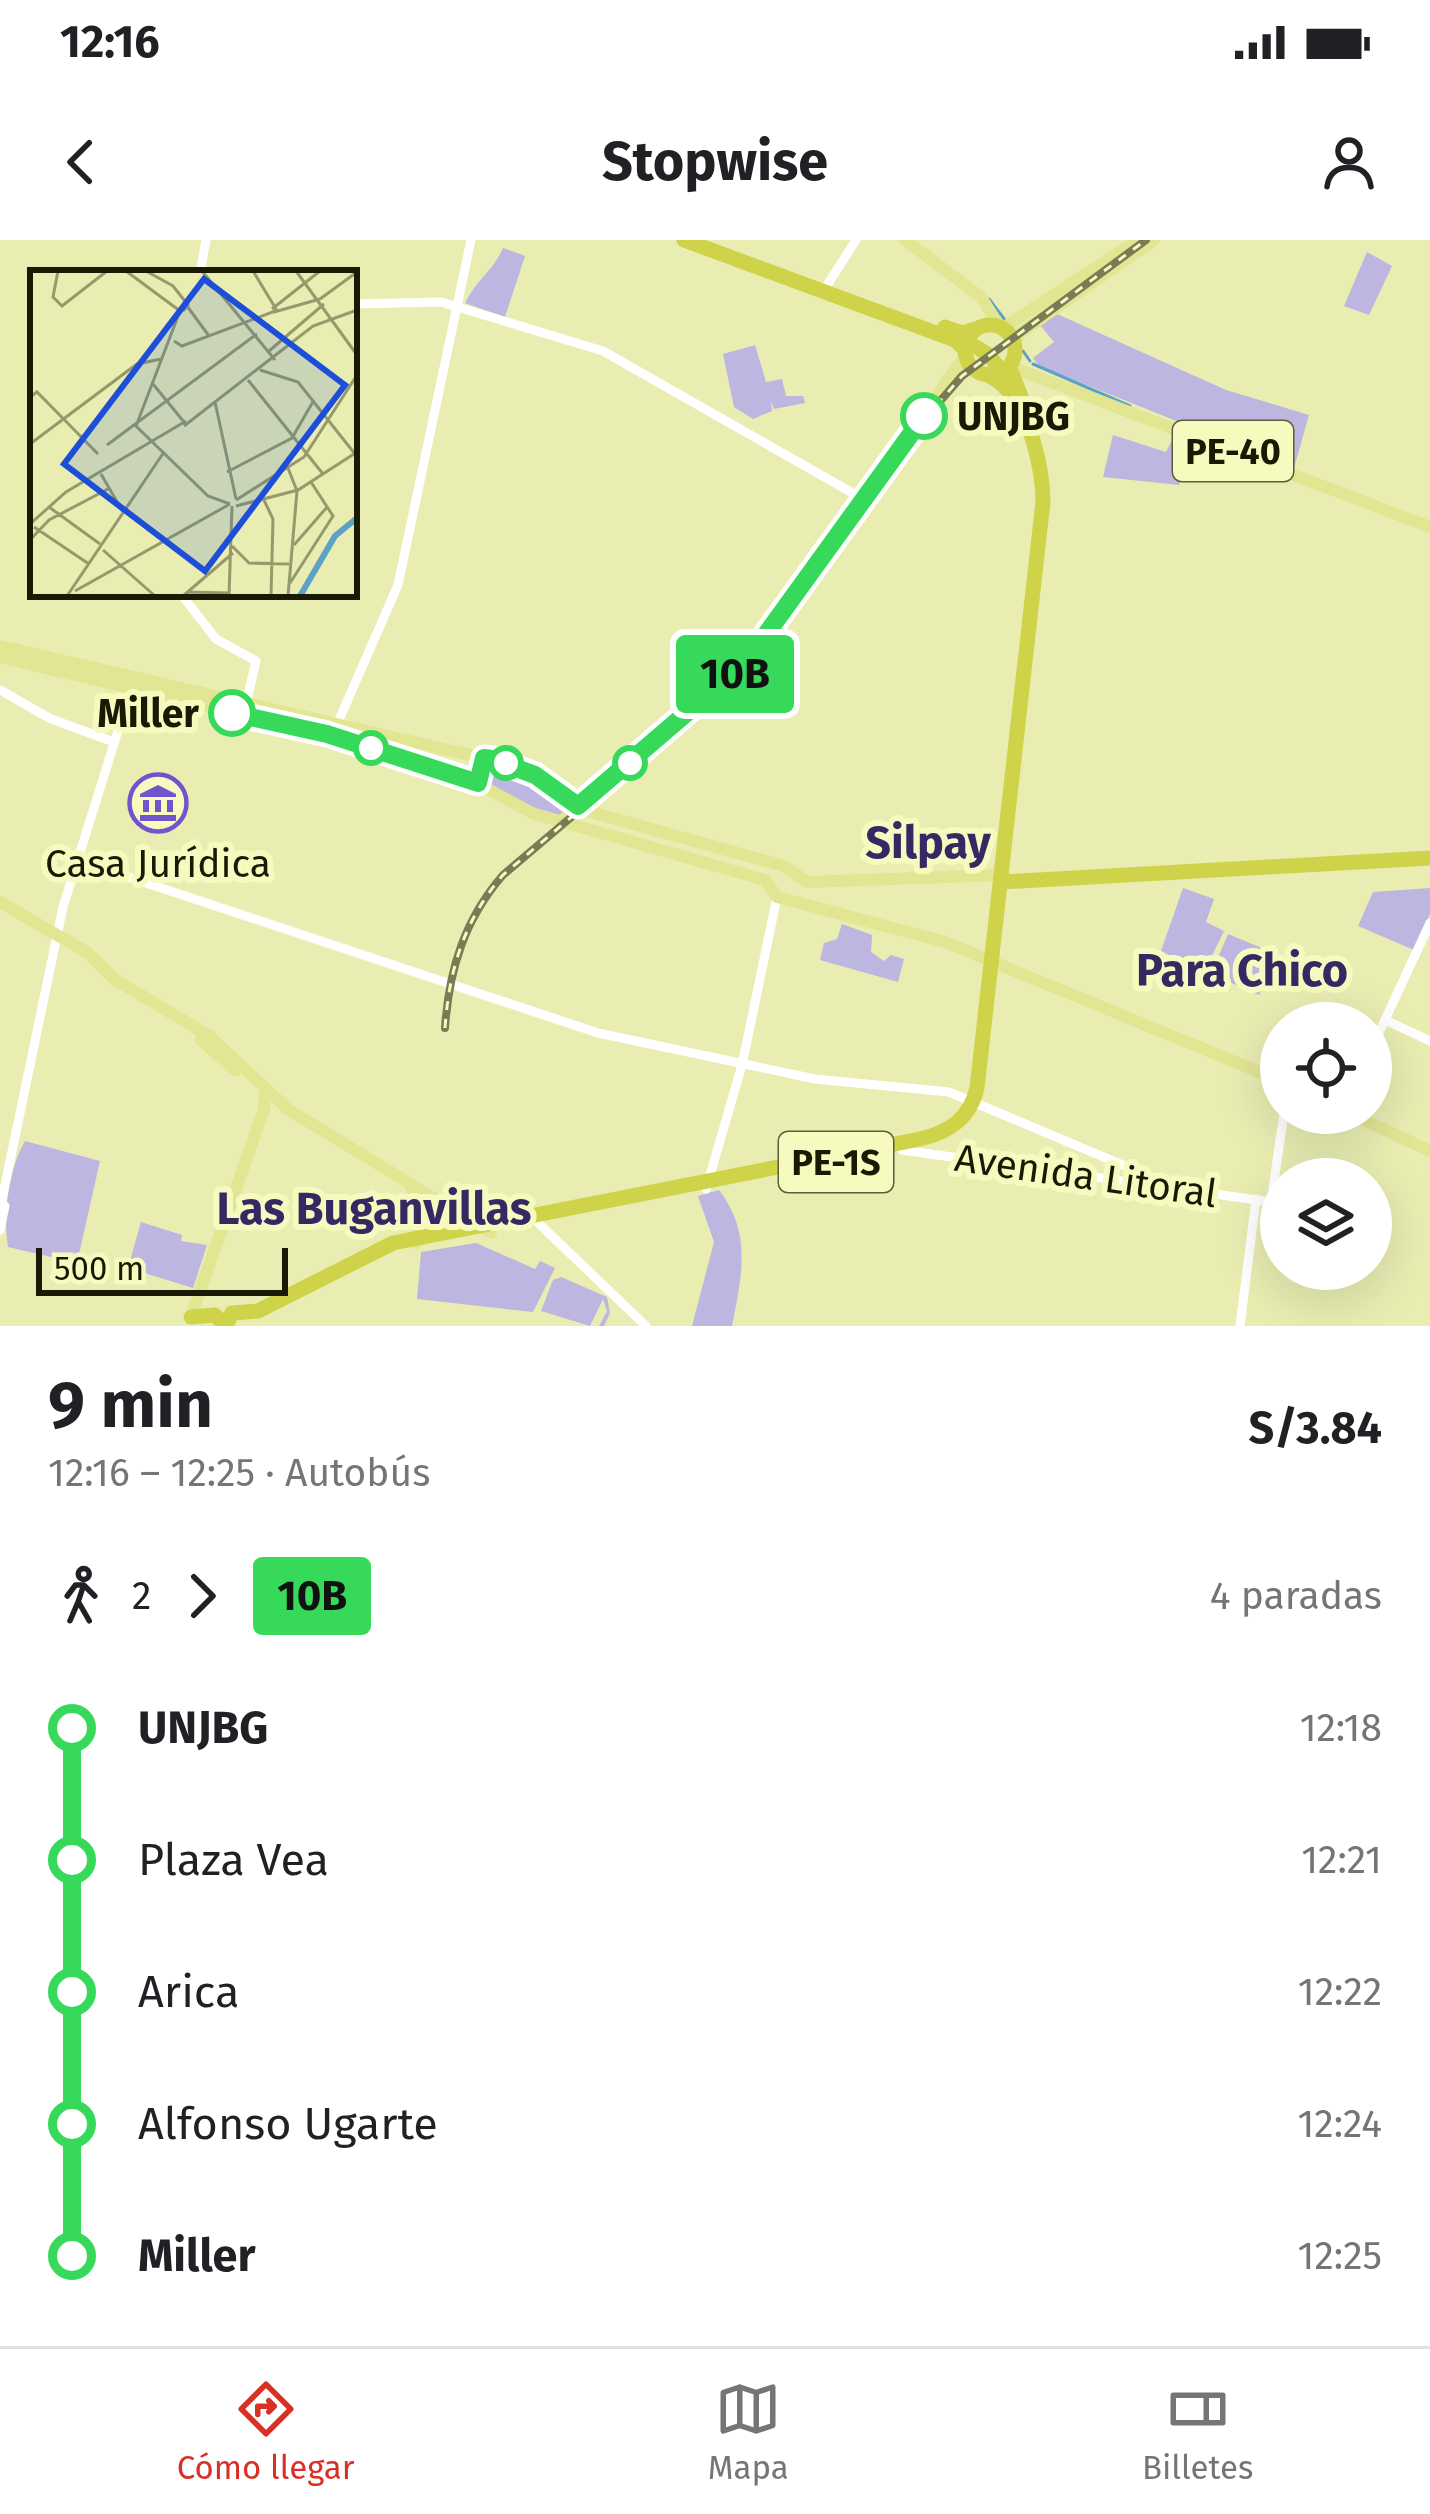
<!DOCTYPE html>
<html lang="es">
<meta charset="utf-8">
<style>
body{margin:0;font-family:"Fira Sans",sans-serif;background:#f6f6f6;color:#202124;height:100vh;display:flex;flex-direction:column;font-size:45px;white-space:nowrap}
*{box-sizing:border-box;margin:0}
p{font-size:39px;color:#757577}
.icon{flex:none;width:66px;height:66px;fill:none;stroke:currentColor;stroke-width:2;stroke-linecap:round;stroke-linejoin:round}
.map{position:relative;height:1086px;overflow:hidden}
.details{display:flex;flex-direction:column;background:#fff;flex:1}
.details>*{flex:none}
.badge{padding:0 24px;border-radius:9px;font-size:42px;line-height:78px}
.fabs{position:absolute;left:1260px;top:762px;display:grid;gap:24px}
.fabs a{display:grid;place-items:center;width:132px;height:132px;border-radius:50%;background:#fff;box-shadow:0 12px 48px #0002;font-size:60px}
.scale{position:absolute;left:36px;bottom:30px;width:252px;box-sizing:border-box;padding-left:12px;border:6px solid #191a04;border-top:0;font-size:33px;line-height:42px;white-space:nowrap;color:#191a04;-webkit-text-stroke:9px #f6fabf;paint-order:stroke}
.map>.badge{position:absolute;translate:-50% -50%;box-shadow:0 0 0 6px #fff}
.legs{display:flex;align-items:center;gap:18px;height:132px;padding:0 48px;font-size:39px}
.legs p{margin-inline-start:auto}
.headline{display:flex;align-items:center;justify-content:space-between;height:204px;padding:0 48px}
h1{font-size:66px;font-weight:700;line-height:90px}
ul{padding:0 48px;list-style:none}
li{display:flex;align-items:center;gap:42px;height:132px;font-size:45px}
li i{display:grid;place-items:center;width:18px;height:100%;margin:0 15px;background:currentColor}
li i::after{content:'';width:30px;height:30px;margin:-15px;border:9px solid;border-radius:50%;background:#fff}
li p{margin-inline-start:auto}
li:first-child i{background:linear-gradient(#0000 50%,currentColor 0)}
li:last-child i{background:linear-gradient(currentColor 50%,#0000 0)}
.status{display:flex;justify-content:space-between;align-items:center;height:84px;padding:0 60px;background:#fff;direction:ltr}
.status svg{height:33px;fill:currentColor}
header{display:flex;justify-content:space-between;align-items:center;height:156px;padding:0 48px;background:#fff;font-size:54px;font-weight:700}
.dock{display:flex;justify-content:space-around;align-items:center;height:168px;border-top:3px solid #e0e0e0;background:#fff;font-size:33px;color:#757577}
.dock a{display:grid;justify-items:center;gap:6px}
.dock .on{color:#d93025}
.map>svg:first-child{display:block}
.green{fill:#bcb6e0}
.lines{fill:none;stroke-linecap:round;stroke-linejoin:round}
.stream{stroke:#5ba2c5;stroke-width:3}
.minor{stroke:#fff;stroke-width:9}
.major{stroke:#e2e592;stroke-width:12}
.highway{stroke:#cfd34a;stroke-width:15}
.rail-casing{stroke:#797b54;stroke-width:8}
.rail{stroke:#f6fabf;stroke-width:3;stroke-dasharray:9;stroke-linecap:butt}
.line-1-casing{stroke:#fff;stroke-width:27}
.line-1{stroke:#37d95b;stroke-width:18}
.stop-1-dot{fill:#fff;stroke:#37d95b;stroke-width:6}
.labels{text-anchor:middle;stroke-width:12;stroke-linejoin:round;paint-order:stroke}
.shield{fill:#f6fabf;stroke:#5b5d3c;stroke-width:3}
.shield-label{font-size:36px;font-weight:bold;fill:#191a04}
.stop-label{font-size:39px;font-weight:bold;fill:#191a04;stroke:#f6fabf;text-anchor:start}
.poi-label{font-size:39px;fill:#191a04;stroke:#f6fabf}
.street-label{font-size:39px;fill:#191a04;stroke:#f6fabf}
.quarter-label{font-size:45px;font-weight:bold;fill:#362863;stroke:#f6fabf}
.inset-river{fill:none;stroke:#5ba2c5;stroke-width:6}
.inset-road{fill:none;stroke:#96996c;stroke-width:3}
.view{fill:#1d4ed8;fill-opacity:0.15;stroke:#1d4ed8;stroke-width:6}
.inset-edge{fill:none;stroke:#191a04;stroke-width:6}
</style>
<div class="status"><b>12:16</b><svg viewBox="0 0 49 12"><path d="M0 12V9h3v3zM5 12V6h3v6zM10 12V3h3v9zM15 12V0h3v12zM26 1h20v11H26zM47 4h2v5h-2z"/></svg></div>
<header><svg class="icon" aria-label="back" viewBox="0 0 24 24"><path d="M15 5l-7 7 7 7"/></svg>Stopwise<svg class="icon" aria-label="person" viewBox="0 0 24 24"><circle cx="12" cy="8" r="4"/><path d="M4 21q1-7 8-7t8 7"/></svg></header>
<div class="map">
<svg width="1430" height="1086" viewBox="0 0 1430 1086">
<rect width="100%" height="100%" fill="#e9edb2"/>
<path class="green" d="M503,8l22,8 -20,61 -40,-14c11,-23 28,-32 38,-55z
M1367,12l25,14 -23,49 -25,-9z
M1057,74l169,76 83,25 -15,53 -255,-102 -6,-8 21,-16 -14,-17z
M755,105l11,37 16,-3 4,17h17l2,7 -31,6 -3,-8 1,10 -19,8 -19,-12 -11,-53z
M1113,195l53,17 8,-16 18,7 -13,42 -76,-8z
M495,523l41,16 34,28 -14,11 -68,-33z
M1183,648l31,11 -8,23 18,9 -20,41 -43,-21z
M1430,648v26l-16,36 -56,-24 15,-34z
M842,684l30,11 -1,17 13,9 7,-6 13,4 -6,23 -78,-22 4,-17 13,-4z
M1228,694l48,20 -17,41 -48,-21z
M25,901l75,20 -23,102 -69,-16c-5,-31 0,-77 17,-106z
M719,950c33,43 23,85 13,136h-40l22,-84 -16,-46z
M141,982l41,13 -1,6 26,4 -14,43 -65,-20z
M476,1003l59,26 5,-8 15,7 -22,44 -116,-13 4,-47z
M561,1037l46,20 3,16 -6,13h-5l8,-15 -4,-12 -13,27 -49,-15 12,-31z"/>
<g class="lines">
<path class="stream" d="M989,59l16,21
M1023,111l7,10
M1033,124l97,42"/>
<path class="minor" d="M200,33l6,-33
M826,47l30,-47
M354,64l87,-2 162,49 260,148
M181,354l35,45 40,22 -10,43
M0,450l51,29 63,23
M335,489l63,-144 73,-345
M77,620l521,173 217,46 134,13 226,95
M1385,780l45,21
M1371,810l59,-127
M902,910l369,52 13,-89
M706,949l36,-124 35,-168
M0,969l63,-302 69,-221
M533,978l113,108
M0,990l5,-24
M1240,1086l16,-127"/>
<path class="major" d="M905,0l76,57 19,30
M1003,88l135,-88
M1015,105l5,-12 134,-93
M1009,126l421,161
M0,406l521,121 66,44 197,55 23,16 194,-7
M0,417l324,77 149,47 59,32 233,67
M560,582l186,-160 220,-307
M765,640l12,17 168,45 336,139
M0,662l88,51 26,26 94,56 81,75 202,123
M201,800l34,30
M1349,873l81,38
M411,948l8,17 -3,38
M194,1068l70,-199 1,-19"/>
<path class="highway" d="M684,0l271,100 10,10
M965 110a25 25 0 1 1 50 0a25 25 0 1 1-50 0Z
M945,87l17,6 14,-4
M960,97l29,18 19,25
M1009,126l13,33
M1001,642l429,-24
M191,1077l24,-2 11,11 6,-13 26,-2 135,-68 527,-104c30,-7 50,-21 57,-51l66,-586c0,-39 -18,-113 -58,-128"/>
<defs>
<path id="rail" d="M445,788c4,-58 19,-108 58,-153l236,-200 182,-252 41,-47 184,-136"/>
</defs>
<use href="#rail" class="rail-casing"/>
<use href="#rail" class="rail"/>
</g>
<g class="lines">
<defs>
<path id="line-1" d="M232,473l95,21 151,49 6,-25 8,1 43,16 43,31 168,-144 178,-246"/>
</defs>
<use href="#line-1" class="line-1-casing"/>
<use href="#line-1" class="line-1"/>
</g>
<defs>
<symbol id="museum-ring" viewBox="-11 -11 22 22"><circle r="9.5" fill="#f6fabf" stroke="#7353cd" stroke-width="1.5"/><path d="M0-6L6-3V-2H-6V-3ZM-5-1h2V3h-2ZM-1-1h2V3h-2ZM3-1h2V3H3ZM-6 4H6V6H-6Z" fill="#7353cd"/></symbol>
</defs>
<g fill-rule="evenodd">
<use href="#museum-ring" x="125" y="530" width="66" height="66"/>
</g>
<g class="stop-1-dot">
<circle cx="924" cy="176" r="21"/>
<circle cx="232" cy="473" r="21"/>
<circle cx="371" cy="508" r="15"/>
<circle cx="506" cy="523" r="15"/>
<circle cx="630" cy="523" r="15"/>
</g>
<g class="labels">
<g class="shield">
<rect x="1173" y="181" width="120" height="60" rx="9"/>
<rect x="779" y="892" width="114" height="60" rx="9"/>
</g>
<g class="shield-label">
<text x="1233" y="224">PE-40</text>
<text x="836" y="935">PE-1S</text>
</g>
<g class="stop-label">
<text x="957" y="190">UNJBG</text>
<text x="199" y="487" text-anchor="end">Miller</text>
</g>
<g class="poi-label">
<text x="158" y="637">Casa Jurídica</text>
</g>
<g class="street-label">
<text transform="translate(1086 935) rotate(8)" y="14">Avenida Litoral</text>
</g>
<g class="quarter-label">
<text x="928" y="618">Silpay</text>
<text x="1242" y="746">Para Chico</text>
<text x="374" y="984">Las Buganvillas</text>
</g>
</g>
<g transform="translate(30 30)">
<rect width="327" height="327" fill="#e9edb2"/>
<path class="inset-river" d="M270,326l35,-60 22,-18"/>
<path class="inset-road" d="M28,1l-5,26 9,9 45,-35M96,1l54,40M116,1l27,15 15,19 -5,6M172,1l73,89M223,1l23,38M266,1l61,84M290,29l37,-27M157,36l22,30M242,39l48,-38M150,41l-44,115 72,70 22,8M244,42l46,-13M144,71l8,5 96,-36M239,81l55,-47M230,100l38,12 57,72M218,110l75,94M123,114l31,38M0,127l7,-5 61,62M185,132l21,97M154,156l129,-100 44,-16M0,174l107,-80 24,-5M77,175l150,-111M197,202l65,-34 22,-38M71,204l23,40M232,226l11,23 -2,77M206,230l68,-43 53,-82M206,236l62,-16 59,-38M19,237l51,37M0,254l36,-32 120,-71M4,257l55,37M0,270l19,-20 59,-31M264,275l34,-39M202,276l17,17 40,1M73,280l52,46M260,313l43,-67 -22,-34M45,321l155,-87M157,322l42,1M37,326l97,-144M153,326l50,-43M199,326l3,-90M258,326l9,-105 -9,-23"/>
<path class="view" d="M174,9l141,106 -140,186 -141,-107z"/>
<rect width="327" height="327" class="inset-edge"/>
</g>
</svg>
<div class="fabs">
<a><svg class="icon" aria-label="locate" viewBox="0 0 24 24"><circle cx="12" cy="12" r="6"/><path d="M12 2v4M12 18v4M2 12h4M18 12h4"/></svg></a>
<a><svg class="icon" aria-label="layers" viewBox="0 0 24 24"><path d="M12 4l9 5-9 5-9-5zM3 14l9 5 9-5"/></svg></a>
</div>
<div class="scale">500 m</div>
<b class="badge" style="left:735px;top:434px;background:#37d95b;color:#111">10B</b>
</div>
<section class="details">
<div class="headline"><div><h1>9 min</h1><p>12:16 – 12:25 · Autobús</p></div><b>S/3.84</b></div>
<div class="legs"><svg class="icon" aria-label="walk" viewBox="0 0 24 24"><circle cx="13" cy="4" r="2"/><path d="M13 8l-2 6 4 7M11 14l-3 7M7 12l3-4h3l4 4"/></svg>2<svg class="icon" aria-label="forward" viewBox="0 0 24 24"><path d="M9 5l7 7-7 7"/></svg><b class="badge" style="background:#37d95b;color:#111">10B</b><p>4 paradas</p></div>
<ul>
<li><i style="color:#37d95b"></i><b>UNJBG</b><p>12:18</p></li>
<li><i style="color:#37d95b"></i><span>Plaza Vea</span><p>12:21</p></li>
<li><i style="color:#37d95b"></i><span>Arica</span><p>12:22</p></li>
<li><i style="color:#37d95b"></i><span>Alfonso Ugarte</span><p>12:24</p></li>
<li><i style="color:#37d95b"></i><b>Miller</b><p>12:25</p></li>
</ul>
</section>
<nav class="dock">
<a class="on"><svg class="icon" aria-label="directions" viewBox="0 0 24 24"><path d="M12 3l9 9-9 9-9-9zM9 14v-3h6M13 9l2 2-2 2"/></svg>Cómo llegar</a>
<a><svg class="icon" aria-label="map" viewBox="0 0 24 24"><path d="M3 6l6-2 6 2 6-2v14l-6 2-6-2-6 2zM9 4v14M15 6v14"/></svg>Mapa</a>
<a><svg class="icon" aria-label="tickets" viewBox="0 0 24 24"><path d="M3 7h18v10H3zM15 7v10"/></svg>Billetes</a>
</nav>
